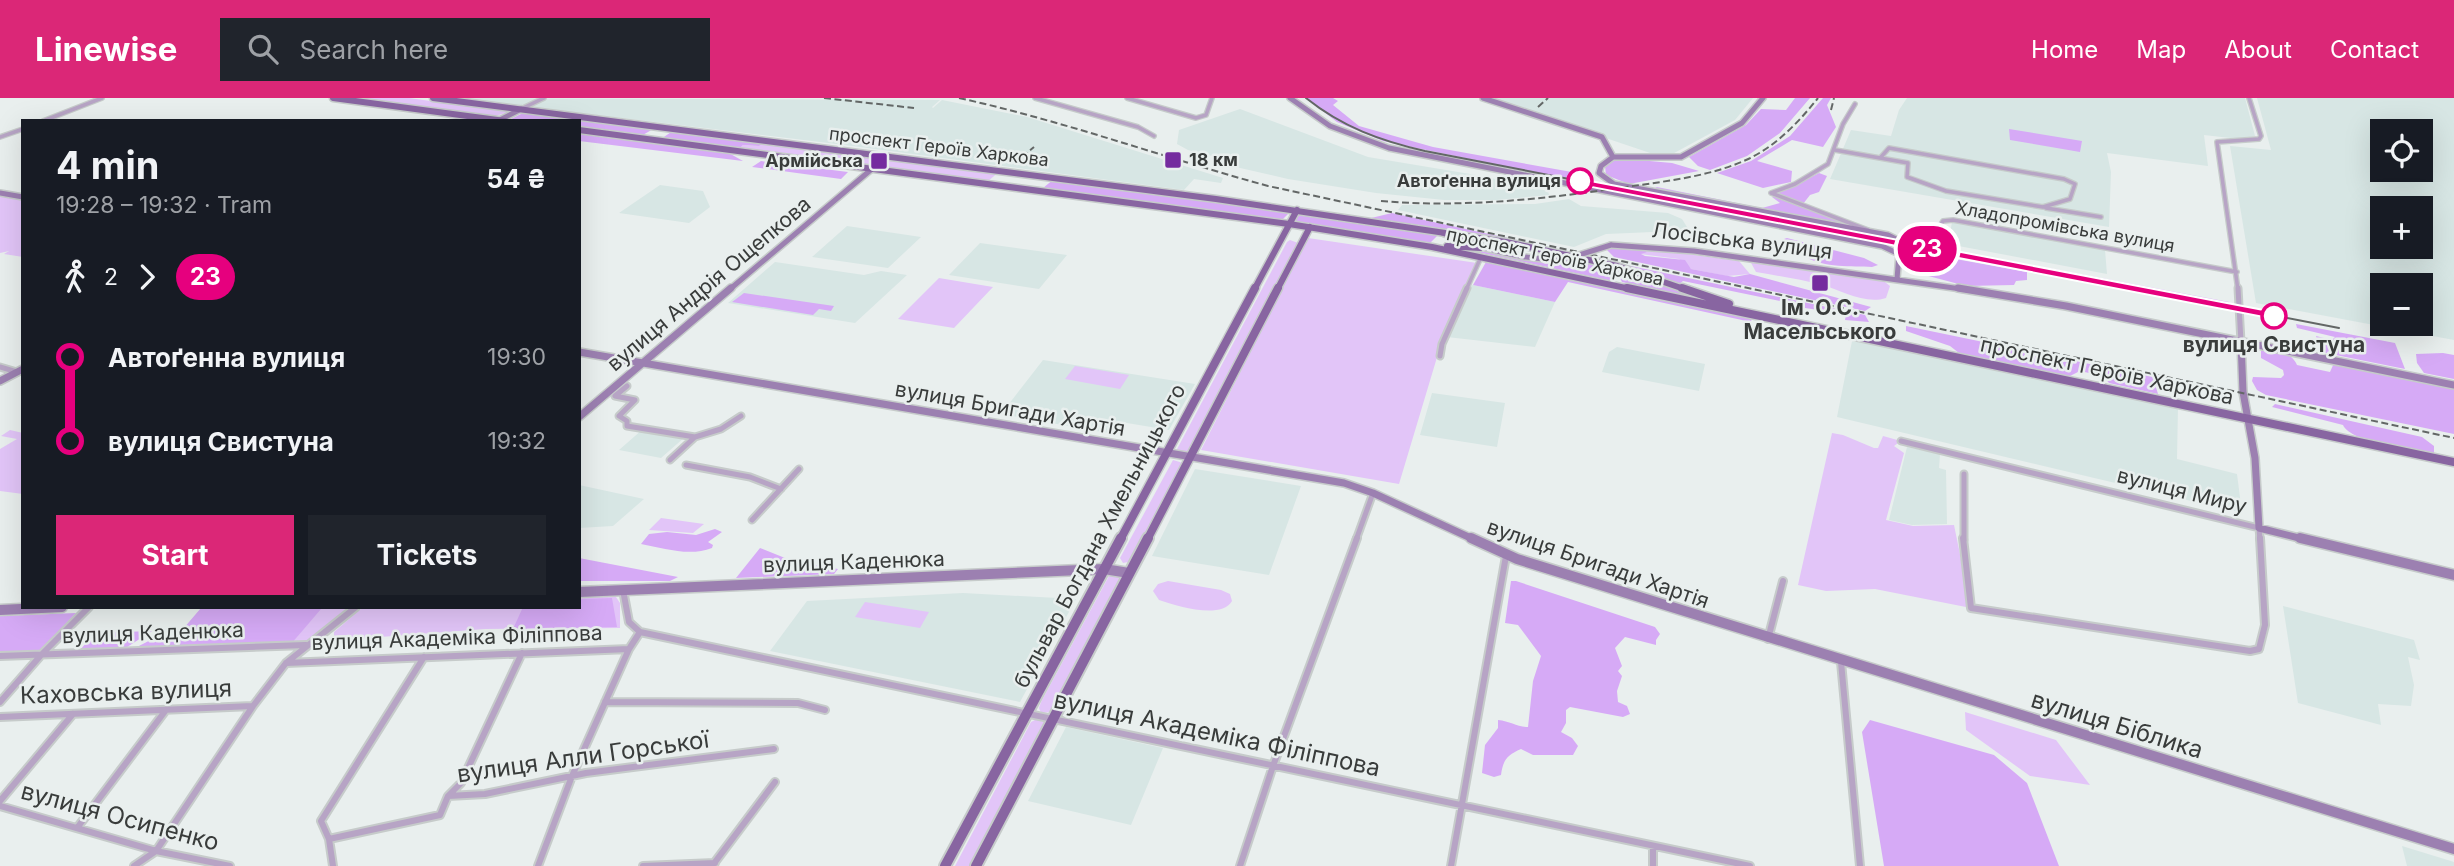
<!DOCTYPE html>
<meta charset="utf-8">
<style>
body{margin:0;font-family:Inter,sans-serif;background:#20242c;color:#f1f3f6;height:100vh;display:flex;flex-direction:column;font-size:26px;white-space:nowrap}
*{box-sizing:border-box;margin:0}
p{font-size:23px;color:#9ea1a6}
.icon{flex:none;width:38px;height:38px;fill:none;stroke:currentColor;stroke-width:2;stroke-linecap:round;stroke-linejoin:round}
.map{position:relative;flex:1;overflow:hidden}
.sheet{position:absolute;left:21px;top:21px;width:560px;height:490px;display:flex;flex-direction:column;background:#171b24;border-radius:0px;box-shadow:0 7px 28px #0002}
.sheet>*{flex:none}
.badge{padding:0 14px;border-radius:23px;font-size:24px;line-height:46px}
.fabs{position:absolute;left:2370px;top:21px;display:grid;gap:14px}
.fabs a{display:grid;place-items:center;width:63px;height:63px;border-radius:0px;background:#171b24;box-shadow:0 7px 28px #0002;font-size:35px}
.map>.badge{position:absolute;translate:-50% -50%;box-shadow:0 0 0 4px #fff}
.legs{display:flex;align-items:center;gap:10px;height:77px;padding:0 35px;font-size:23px}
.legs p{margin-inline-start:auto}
.headline{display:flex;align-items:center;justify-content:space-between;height:119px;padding:0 35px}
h1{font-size:38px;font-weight:700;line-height:52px}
.cta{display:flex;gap:14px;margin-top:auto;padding:14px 35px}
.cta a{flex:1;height:80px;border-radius:0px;background:#db2777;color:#fff;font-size:28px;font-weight:700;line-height:80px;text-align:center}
.cta a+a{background:#20242c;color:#f1f3f6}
ul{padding:0 35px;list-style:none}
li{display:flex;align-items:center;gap:24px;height:84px;font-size:26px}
li i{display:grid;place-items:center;width:10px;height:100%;margin:0 9px;background:currentColor}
li i::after{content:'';width:18px;height:18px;margin:-9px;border:5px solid;border-radius:50%;background:#171b24}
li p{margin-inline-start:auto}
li:first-child i{background:linear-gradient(#0000 50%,currentColor 0)}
li:last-child i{background:linear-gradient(currentColor 50%,#0000 0)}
header{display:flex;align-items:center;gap:42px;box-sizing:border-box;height:98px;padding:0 35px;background:#db2777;color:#fff}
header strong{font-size:33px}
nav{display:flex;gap:38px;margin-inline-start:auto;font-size:24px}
.search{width:490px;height:63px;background:#20242c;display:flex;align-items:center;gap:18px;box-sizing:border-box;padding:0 24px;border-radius:0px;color:#9ea1a6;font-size:26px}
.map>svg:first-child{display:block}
.built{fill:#d7e6e4;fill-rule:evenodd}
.green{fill:#e2c5f8}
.forest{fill:#d6aaf6}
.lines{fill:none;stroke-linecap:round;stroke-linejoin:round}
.street-far2-casing{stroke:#c6cbca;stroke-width:6}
.street-far1-casing{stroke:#c6cbca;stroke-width:9}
.street-casing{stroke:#c6cbca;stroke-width:10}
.secondary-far2-casing{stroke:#c6cbca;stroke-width:8}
.secondary-far1-casing{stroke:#c6cbca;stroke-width:10}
.secondary-casing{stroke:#c6cbca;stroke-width:13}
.primary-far2-casing{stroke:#c6cbca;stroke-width:9}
.primary-far1-casing{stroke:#c6cbca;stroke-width:11}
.primary-casing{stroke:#c6cbca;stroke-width:14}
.street-far2{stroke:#b7a4c5;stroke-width:3.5}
.street-far1{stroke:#b7a4c5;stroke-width:5}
.street{stroke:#b7a4c5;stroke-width:6}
.secondary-far2{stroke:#9c80b1;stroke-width:5}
.secondary-far1{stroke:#9c80b1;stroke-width:7}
.secondary{stroke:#9c80b1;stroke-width:10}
.primary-far2{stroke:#8865a1;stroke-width:6}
.primary-far1{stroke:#8865a1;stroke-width:8}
.primary{stroke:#8865a1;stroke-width:10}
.tram{stroke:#636766;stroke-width:2}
.rail{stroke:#636766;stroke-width:2;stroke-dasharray:7 3.5;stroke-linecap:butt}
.secondary-bridge-casing{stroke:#c6cbca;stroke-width:8;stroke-linecap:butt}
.secondary-bridge{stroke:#9c80b1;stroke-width:5}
.line-1{fill:#e6007e;stroke:#fff;stroke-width:2}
.poi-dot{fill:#752c9f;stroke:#e9efee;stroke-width:2.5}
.stop-1-dot{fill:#fff;stroke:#e6007e;stroke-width:3.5}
.labels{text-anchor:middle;stroke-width:5;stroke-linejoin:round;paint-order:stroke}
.far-street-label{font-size:18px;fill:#393c3b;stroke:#e9efee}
.far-poi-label{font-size:18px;font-weight:bold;fill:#393c3b;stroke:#e9efee;text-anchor:start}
.far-stop-label{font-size:18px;font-weight:bold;fill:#393c3b;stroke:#e9efee;text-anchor:end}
.street-label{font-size:21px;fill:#393c3b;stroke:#e9efee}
.poi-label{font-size:21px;font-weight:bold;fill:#393c3b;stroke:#e9efee}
.stop-label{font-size:21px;font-weight:bold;fill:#393c3b;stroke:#e9efee}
.near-street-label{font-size:24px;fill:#393c3b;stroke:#e9efee}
</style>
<header>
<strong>Linewise</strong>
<div class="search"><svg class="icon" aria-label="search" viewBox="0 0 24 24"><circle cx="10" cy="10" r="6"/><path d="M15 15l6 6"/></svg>Search here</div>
<nav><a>Home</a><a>Map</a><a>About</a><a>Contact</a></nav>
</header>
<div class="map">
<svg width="2454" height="768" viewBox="0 0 2454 768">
<rect width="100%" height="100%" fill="#e9efee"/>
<path class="built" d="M456,0l484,2 -8,7 1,1 9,-8 85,17 196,61 -2,5 -27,-4 -10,11 -339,-45z
M1487,0h266l-18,22 -70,38z
M1907,0h338l10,38 -16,3 -35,-4 4,31 -101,-13 4,19 -2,55 -279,-48 21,-49 40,6 8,-26z
M2257,0h197v242l-198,-37 -26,-157 41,4zM2382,33h38v39h-38zM2382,110h38v39h-38zM2382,187h38v39h-38z
M1240,11l128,48 114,19 66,15 1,4 -53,5h-52l-68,-7 -88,-14 -61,-14 -11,-8 -28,-7 -11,-6 2,-14z
M660,87l43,6 7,16 -21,16 -70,-10z
M1569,101l12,7 87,7 14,6 5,8 -11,4 -70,3 -32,13 -176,-37 4,-5 133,-1z
M1952,124l153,28 2,24 -159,-30z
M847,128l74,11 -33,31 -76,-11z
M980,145l87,12 -28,34 -90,-14z
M775,164l89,13 17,-4 26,4 -52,48 -127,-20z
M1473,187l82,17 -20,45 -88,-10 22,-51z
M1853,238l325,71 -1,52 60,15 5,39 -405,-96z
M1617,249l88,17 -6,27 -97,-19 7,-20z
M1043,262l152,24 -26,46 -48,-8 -8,12 -112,-20z
M1432,295l73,10 -8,44 -77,-12z
M643,331l42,8 -24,21 -42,-8z
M1907,349l33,7 -1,14 7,2 1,54 -35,1 -23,-5z
M1195,371l106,17 -32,89 -117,-19z
M579,387l65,14 -31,27 -34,2z
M963,495l113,6 -56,103 -250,-51 37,-50z
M2283,508l131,34 6,20 -12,-3 6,28 -3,21 -33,-2 3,21 -83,-22z
M1066,629l97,21 -32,77 -103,-24z
M2402,748l52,16v4h-47z"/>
<path class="green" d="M345,0h64l100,14 -14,4z
M766,44l233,30 -11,9 -248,-33 3,-3 16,1z
M0,96l23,4v59l-19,-3 5,-3 -9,2z
M1308,140l169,25 -36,81 -42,140 -198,-34z
M1290,142l8,3 -109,206 -3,4 -10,-2 111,-209z
M1642,150l97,13 11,13 -23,2 -36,-7 -12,-10 -39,-5 7,-3z
M1750,163l131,18 9,7 -4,12c-21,7 -45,-8 -64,-13 -22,-6 -44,-9 -66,-13z
M939,180l54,9 -39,41 -56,-9z
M1075,268l54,9 -9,14 -55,-10z
M10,332l13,3v61l-23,-3v-42l17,-10 -16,-3z
M1832,335l11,2 31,13h4l5,-12 18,5 -7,5 10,7 -18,67 27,6 41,-1 17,83 -96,-19 -49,2 -28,-6z
M1173,362l10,3 -50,98 -10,2 -3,-5z
M661,420l43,6 -11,9 -44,-3z
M1113,477l9,3 -71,134 -10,1 -2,-5 2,-6 68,-126z
M1168,483l53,9 9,4 2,7c-11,19 -55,5 -73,-1l-6,-9 5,-7z
M614,496l6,9v25l-135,1 -131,10 -20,1v-8l28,-24 217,-1v-11z
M865,504l64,10 -9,16 -65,-11z
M321,509l25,2 -36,32 -18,2z
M1965,614l91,28 34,45 -60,-9 -64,-46z
M1037,621l8,4 -73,143h-17l76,-144z"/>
<path class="forest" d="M1306,0h27l5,3 -5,4 26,21 74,21 150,27 1,6 -9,1 -192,-40 -46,-19z
M1795,0h15l-30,35 -33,23 -37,14 -12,-4 -9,-9 57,-32 15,-16 25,1z
M1823,0h8l-4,7 9,22 -13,20 -31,-7 -35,21 35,10 -1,11 -28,6 -46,-15 34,-12 39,-25z
M525,14l130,16 -14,8 -62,-8v-7l-68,-2z
M2009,31l73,12 -2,11 -70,-12z
M674,32l92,12 -7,4 -16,-1 -3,3 -79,-9z
M579,35l148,19 16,9 -164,-20z
M1616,60l56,5 27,8 -70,13 -23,-9 -1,-9z
M761,63l87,11 -7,7 -89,-12z
M1819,75l8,3 -8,16 -9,3 -7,9 -28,-12 21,-7z
M1054,81l236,33 -8,8 -239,-32z
M1657,89l105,21 18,-5 -8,-6 6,-1 61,25v3l-188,-34z
M1297,115l141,22 -9,9 -133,-22 -2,-1z
M1392,115l134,29 1,1 -160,-24z
M1787,140l77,20 14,7 -6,2c-20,-1 -48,1 -66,-10 -10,-6 -4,-10 -21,-16l-1,-2z
M1614,150h28l5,4 -6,2 4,2 40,4 6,9 43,8 16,-3 121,33 -6,4 -251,-54 -7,-7z
M1480,153l75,13 28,-5 40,10 -9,5 -2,7 -135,-29z
M1950,160l77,14v8l-11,1 -2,4 -48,1 -60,-16v-9l3,-1 35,6z
M1994,160l235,44 1,3 -238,-46z
M1486,164l266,55 -1,5 -183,-40 -13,20 -82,-17z
M1612,164l253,53 4,7 -24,-2 1,-6 -41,-6 -1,8 -4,-3v-8l-117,-24 -5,4z
M1629,175l74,25 -6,2 -75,-18 -2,-4z
M744,195l90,13 -3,5 -12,-2 -6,6 -81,-13z
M2296,226l99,19 10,26 -84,-17 -5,-16 16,4 3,-3 -38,-9z
M1906,228l256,53 -7,5 3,10 -49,-11 -6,-7 -23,-5 -10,5 -111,-23 -9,-7 -44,-15z
M2266,252c13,2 25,2 31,15l33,7 4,-9 120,25v46l-188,-39 -9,-5 -5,-9 1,-4 28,1 3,-3 -1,-5 -22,-12v-7z
M2443,255l11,2v24l-30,-6 -7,-10 -1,-9z
M2275,306l147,33 12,9v7c-20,-4 -83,-10 -91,-28l-71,-18z
M715,431l7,3 -14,10 5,3 -1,3c-23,9 -48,0 -71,-4l8,-10 18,-2 29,3z
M760,450l30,12 48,9 -4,5 -98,4z
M579,460l99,19 -8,4h-91z
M1511,483h5l139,46 5,7 -4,6v5l-31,-8 -10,11 7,18 -4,5 4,5 -5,15 1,11 9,4 3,8 -7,3 -53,-10 -4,3v13l-5,9 11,6 6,8 -5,9h-40l-12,-6c-14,6 -18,11 -20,26l-7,2 -12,-4 3,-28 13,-17v-8c12,1 19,7 30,7l5,-46 8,-25 -23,-31 -13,-2z
M612,500l5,29 -104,2 10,-22h56v-8z
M290,509l31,2 -29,34 -157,5 37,-19h11l18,-21z
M76,515l-36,38 -40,2v-37z
M152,533l-28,18 -45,2 16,-18z
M1870,622l124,35 33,28 32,83h-175l-22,-134z"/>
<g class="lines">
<defs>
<path id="street-far2" d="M1035,0l103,29 16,9
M1127,0l69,20 10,-3 6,-17
M1855,6l-12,20 -15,40 -33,20 -24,9 97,37
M521,11l23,-11
M43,23l59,-23
M0,39l23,-8
M1835,52l73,13 -1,14 39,14 97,16 27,-8 5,-15 -11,-5 -175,-31 -8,9
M2046,110l55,9
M1900,143l15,-3 16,3 12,-20 10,-1 284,52
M1466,192l15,-33
M2238,192l-21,-148 42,-3 2,-3 -12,-38"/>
<path id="street-far1" d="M2238,190l3,54
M1440,258l2,-12 25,-56
M0,269l17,5
M627,288l-12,10 20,4 -16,16 8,5v5l68,11
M1901,343l358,87 1,12
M670,362l25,-23 26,-8 20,-13
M686,367l64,12 31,12
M752,422l47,-51
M1356,442l17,-47
M1964,442v-66"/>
<path id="street" d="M1963,440l8,70 279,43 9,-2 6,-24 -5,-87
M623,492l6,32 11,10 1110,234
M1768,541l15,-58
M0,558l306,-11
M1841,564l19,204
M286,565l343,-14
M0,604l42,-48 47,-47
M605,604l193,1 27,7
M0,619l252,-11
M448,698l13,-13 61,-130
M0,703l73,-87
M0,708l156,45 74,15
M77,730l89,-118
M329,741l111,-24 8,-19 37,-2 101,-21 188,-24
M1653,748v20
M134,768l22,-15 97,-145 33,-43 70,-56
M333,768l-4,-27 -8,-18 103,-164
M538,768l34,-90 57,-127 11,-17
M643,768l72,-3
M712,768l63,-84
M1240,768l33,-100 84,-228
M1451,768l55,-310"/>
<path id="secondary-far2" d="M1290,0l40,28 59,22 493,98 17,8 -2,25
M1483,0l119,39 11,20
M498,23l23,-12
M1613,59l-12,9 -2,7 15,11 274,51 12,6 -1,13
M1613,59h68l61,-34 21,-25
M0,95l23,4
M1442,135c39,15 78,27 121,27
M1611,147l83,6 274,39
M729,192l144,-122"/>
<path id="secondary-far1" d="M1958,190l108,18 388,79
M2241,244l2,50 12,66 4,70 48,12
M579,254l765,131 29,10 102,47
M0,283l23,-12
M579,319l152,-129"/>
<path id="secondary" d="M1471,440l46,21 937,290
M2300,440l154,37
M579,494l525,-23 25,4
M0,512l62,-3"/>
<path id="primary-far2" d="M333,0l172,23
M433,0l783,101 290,43 111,24 70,24
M579,32l710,94 143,23 203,43
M1447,148l33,2
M1254,192l43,-80
M1277,192l33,-63"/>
<path id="primary-far1" d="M1627,190l827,174
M1682,190l47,16
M1120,442l135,-252
M1147,442l131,-252"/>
<path id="primary" d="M945,768l176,-328
M976,768l172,-328"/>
</defs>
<use href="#street-far2" class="street-far2-casing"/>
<use href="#street-far1" class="street-far1-casing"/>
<use href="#street" class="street-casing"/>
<use href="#secondary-far2" class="secondary-far2-casing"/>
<use href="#secondary-far1" class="secondary-far1-casing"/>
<use href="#secondary" class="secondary-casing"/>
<use href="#primary-far2" class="primary-far2-casing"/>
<use href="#primary-far1" class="primary-far1-casing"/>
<use href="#primary" class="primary-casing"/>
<use href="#street-far2" class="street-far2"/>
<use href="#street-far1" class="street-far1"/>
<use href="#street" class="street"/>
<use href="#secondary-far2" class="secondary-far2"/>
<use href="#secondary-far1" class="secondary-far1"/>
<use href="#secondary" class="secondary"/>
<use href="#primary-far2" class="primary-far2"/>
<use href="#primary-far1" class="primary-far1"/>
<use href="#primary" class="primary"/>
<path class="tram" d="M1306,0c36,29 75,43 119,53l914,177"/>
<path class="rail" d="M824,0l90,10
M959,0c105,23 206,60 309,88l1186,252
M1538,9l10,-9
M1831,12l3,-12
M1022,59l12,-10
M1381,103c83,7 163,-2 245,-14 40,-6 82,-10 120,-27 29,-13 52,-37 72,-62"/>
<defs>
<path id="secondary-bridge" d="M1563,162l48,-15"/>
</defs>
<use href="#secondary-bridge" class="secondary-bridge-casing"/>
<use href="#secondary-bridge" class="secondary-bridge"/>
</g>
<path class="line-1" d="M1580,81l694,133 6,4 -6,3 -698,-135 -1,-3z"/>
<g class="poi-dot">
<rect x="1164" y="53" width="18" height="18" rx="3.5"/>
<rect x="870" y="54" width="18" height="18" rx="3.5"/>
<rect x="1811" y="176" width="18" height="18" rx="3.5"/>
</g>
<g class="stop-1-dot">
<circle cx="1580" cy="83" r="12"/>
<circle cx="2274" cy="218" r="12"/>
</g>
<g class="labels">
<g class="far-street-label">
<text transform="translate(939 49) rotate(7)" y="6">проспект Героїв Харкова</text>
<text transform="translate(2065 129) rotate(10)" y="6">Хладопромівська вулиця</text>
<text transform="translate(1555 159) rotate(12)" y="6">проспект Героїв Харкова</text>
</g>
<g class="far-poi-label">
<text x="1189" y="68">18 км</text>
<text x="863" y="69" text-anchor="end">Армійська</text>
</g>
<g class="far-stop-label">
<text x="1561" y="89">Автоґенна вулиця</text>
</g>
<g class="street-label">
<text transform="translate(1742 143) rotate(7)" y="7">Лосівська вулиця</text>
<text transform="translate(709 186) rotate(-40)" y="7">вулиця Андрія Ощепкова</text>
<text transform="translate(2107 273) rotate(12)" y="7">проспект Героїв Харкова</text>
<text transform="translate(1010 311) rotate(10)" y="7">вулиця Бригади Хартія</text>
<text transform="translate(2182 393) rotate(14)" y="7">вулиця Миру</text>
<text transform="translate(1100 438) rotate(-62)" y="7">бульвар Богдана Хмельницького</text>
<text transform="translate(854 464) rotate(-2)" y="7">вулиця Каденюка</text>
<text transform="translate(1598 466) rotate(19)" y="7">вулиця Бригади Хартія</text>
<text transform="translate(153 535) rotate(-2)" y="7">вулиця Каденюка</text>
<text transform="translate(457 540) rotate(-2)" y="7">вулиця Академіка Філіппова</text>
</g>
<g class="poi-label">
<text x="1820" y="217">Ім. О.С.<tspan x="1820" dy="24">Масельського</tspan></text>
</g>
<g class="stop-label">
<text x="2274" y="254">вулиця Свистуна</text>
</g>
<g class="near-street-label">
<text transform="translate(126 594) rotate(-2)" y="8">Каховська вулиця</text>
<text transform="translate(2117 627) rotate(17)" y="8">вулиця Біблика</text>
<text transform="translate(1217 636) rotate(12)" y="8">вулиця Академіка Філіппова</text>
<text transform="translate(583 659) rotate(-8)" y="8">вулиця Алли Горської</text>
<text transform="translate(120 719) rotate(15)" y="8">вулиця Осипенко</text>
</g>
</g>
</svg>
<div class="fabs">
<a><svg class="icon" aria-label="locate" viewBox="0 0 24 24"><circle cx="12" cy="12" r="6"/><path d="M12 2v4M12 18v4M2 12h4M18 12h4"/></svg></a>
<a>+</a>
<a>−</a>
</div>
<b class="badge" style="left:1927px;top:151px;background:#e6007e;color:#fff">23</b>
<section class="sheet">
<div class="headline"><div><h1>4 min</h1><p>19:28 – 19:32 · Tram</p></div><b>54 ₴</b></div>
<div class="legs"><svg class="icon" aria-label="walk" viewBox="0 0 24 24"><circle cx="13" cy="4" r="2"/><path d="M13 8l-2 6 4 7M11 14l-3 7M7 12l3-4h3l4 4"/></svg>2<svg class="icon" aria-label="forward" viewBox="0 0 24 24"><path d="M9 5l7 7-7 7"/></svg><b class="badge" style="background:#e6007e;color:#fff">23</b></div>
<ul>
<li><i style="color:#e6007e"></i><b>Автоґенна вулиця</b><p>19:30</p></li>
<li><i style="color:#e6007e"></i><b>вулиця Свистуна</b><p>19:32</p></li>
</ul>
<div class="cta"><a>Start</a><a>Tickets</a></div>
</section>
</div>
